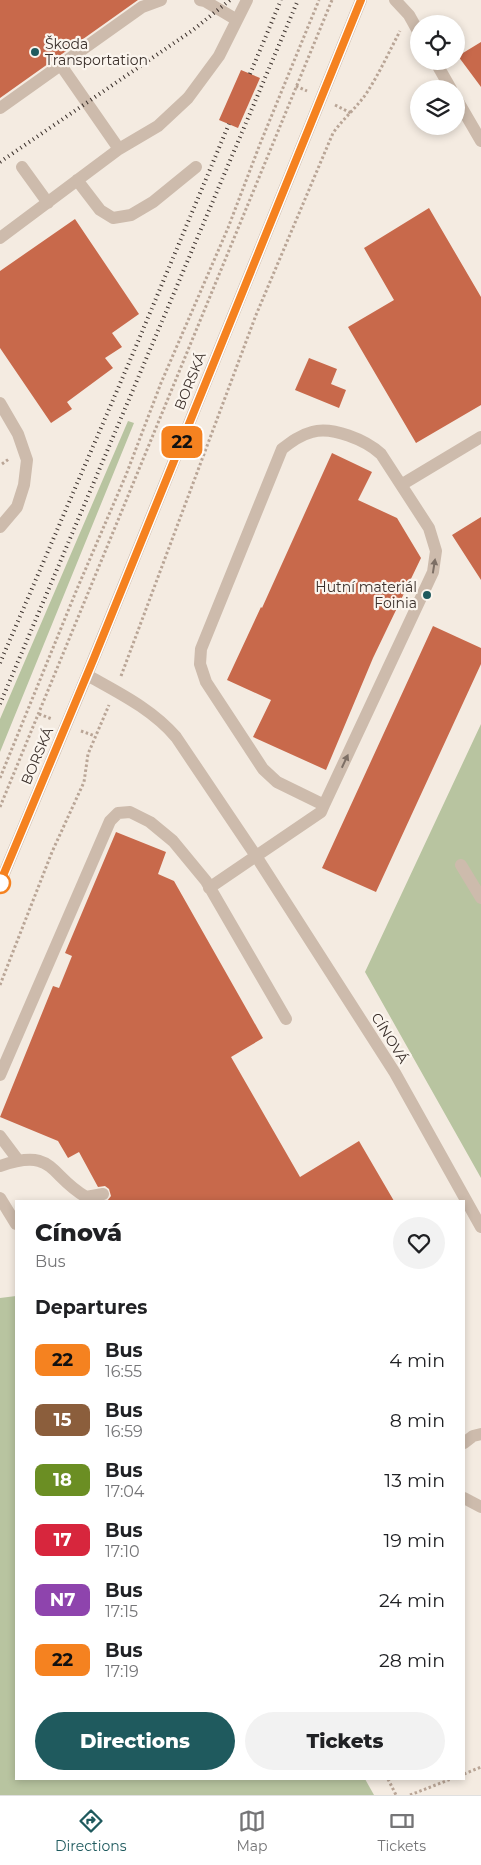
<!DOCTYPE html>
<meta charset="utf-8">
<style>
body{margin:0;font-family:Montserrat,sans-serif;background:#f2f2f2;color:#202124;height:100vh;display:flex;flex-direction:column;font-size:19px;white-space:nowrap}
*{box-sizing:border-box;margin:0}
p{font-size:16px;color:#757577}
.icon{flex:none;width:28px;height:28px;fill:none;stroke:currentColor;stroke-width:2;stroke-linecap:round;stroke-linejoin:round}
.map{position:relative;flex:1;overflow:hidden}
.side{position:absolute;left:15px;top:1200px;width:450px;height:580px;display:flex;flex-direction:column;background:#fff;border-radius:0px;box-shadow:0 2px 8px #0003}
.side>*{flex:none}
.badge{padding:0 10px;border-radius:8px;font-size:18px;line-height:32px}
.tools{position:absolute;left:410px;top:15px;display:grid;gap:10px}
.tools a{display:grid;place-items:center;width:55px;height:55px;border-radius:50%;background:#fff;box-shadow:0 2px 8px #0003;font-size:25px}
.map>.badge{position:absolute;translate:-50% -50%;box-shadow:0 0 0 2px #fff}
h2{padding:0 20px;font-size:19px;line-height:45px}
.round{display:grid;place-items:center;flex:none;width:52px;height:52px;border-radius:26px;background:#f2f2f2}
.overview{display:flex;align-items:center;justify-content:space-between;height:85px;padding:0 20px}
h1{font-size:24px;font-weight:800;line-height:38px}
.action{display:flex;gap:10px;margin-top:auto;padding:10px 20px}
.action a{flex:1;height:58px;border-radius:30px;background:#1f5a5e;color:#fff;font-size:20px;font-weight:800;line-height:58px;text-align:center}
.action a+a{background:#f2f2f2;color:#202124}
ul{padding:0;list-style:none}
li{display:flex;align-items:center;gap:15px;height:60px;padding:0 20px}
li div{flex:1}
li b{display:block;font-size:19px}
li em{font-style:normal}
li .badge{min-width:55px;font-weight:700;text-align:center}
.menu{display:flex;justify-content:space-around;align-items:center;height:70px;border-top:1px solid #e0e0e0;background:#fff;font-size:14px;color:#757577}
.menu a{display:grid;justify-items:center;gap:2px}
.menu .selected{color:#1f5a5e}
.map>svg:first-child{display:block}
.green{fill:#b8c4a0}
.building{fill:#c8694b}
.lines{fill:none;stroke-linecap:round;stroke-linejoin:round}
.path{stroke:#b9a596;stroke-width:3;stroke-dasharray:2.5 2.5;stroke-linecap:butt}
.minor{stroke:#cdbbac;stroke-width:12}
.rail{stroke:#3b302b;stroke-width:4;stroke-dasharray:1 4;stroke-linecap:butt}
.oneway{fill:#7d6f65}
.line-casing{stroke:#fff;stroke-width:11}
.line{stroke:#f58220;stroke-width:8}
.poi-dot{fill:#1f5a5e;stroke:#fbf5ee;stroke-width:2}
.stop-dot{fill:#fff;stroke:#f58220;stroke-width:2.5}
.labels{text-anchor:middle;stroke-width:4.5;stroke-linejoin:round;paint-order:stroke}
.poi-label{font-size:14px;fill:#3b302b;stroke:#fbf5ee;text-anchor:start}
.street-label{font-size:14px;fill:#3b302b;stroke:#fbf5ee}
</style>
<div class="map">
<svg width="481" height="1795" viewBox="0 0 481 1795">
<rect width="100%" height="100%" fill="#f4ebe1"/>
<path class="green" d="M128,421l6,2 -134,329v-33z
M481,724v454l-116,-206z
M16,1296v483h349l9,16h-374v-497z"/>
<path class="building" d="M0,0h138l-138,98z
M481,42v45l-23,-31z
M241,70l19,8 -22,50 -19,-8z
M429,208l52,89v108l-65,38 -68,-116 46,-27 -30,-52z
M75,219l64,95 -27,19 10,14 -17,11 8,10 -46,34 5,7 -21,14 -51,-75v-77z
M309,358l28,11 -6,15 15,6 -7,18 -44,-18z
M332,453l40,19 -14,28 39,18 24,40 -48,100 -47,112 -73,-33 18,-37 -44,-20 34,-73 1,1z
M481,517v63l-29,-45z
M433,626l48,22v16l-105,228 -54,-24z
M116,832l50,20 -8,22 16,7 89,157 -32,19 69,120 59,-36 35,60h-287l4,-5 -2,-7 -4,-3 -7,1 -19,-35 -11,6 -10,-17 -58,-24 53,-131 6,2 13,-32 -7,-3z"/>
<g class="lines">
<path class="path" d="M296,86l11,5
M335,105l16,8
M2,464l7,-5
M121,676l135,-361 77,-182c10,-14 23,-25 33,-39 13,-20 23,-42 34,-63
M39,714l13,5
M81,731l14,5
M0,778l77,-189 49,-114 35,-92 67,-155 32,-84 59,-144
M0,807l332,-807
M0,985l52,-133 32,-70 4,-28 21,-49
M464,1774l17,-7
M388,1779l8,16
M410,1795l41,-16"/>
<path class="minor" d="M200,0l5,1 32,19
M395,0l14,15 10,18
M435,61l16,28
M60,64l59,85
M456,98l25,43
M0,108l142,-101 19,-7
M22,167l26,36
M77,180l23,30 13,8 18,-3 22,-13 43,-35
M0,238l119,-89 39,-23 30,-28 31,-42 28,-56
M0,403l18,31 9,26 -3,25 -7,22 -17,20
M401,485l80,-48
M87,675c32,18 65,34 89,62l80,119 139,217 86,154
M461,865l20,33
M0,883l87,-208 274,-675
M209,888l112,-76 3,-7 109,-233 3,-21 -7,-23 -48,-74c-15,-14 -49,-28 -69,-22 -12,3 -21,10 -30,17l-81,200 -1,15 6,18 57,87 14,13 47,23
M0,1075l110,-254 8,-8 12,-1 20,10 23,19 33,40 80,138
M0,1136l18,24
M0,1166c55,-19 48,9 86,31l17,-3
M0,1198l16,26
M464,1443l9,-7 8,-2
M464,1498l17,9"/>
<path class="rail" d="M250,74l31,-74
M0,162l193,-132 37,-30
M0,663l134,-312 95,-227
M0,704l298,-704"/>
</g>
<defs><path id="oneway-solid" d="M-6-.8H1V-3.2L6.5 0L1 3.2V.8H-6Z" transform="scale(1.25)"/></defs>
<g class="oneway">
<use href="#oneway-solid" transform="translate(434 566) rotate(-81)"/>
<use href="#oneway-solid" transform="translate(345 761) rotate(-65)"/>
</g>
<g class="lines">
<defs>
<path id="line" d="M0,883l94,-225 267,-658"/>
</defs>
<use href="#line" class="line-casing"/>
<use href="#line" class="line"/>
</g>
<g class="poi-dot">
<circle cx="35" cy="52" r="5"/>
<circle cx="427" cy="595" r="5"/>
</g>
<circle class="stop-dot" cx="0" cy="883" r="10"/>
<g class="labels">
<g class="poi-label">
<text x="45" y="49">Škoda<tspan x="45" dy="16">Transportation</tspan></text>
<text x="417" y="592" text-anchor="end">Hutní materiál<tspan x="417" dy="16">Foinia</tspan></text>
</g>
<g class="street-label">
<text transform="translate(190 381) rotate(-68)" y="5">BORSKÁ</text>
<text transform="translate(37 756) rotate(-67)" y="5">BORSKÁ</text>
<text transform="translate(390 1038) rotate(58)" y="5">CÍNOVÁ</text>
</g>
</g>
</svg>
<div class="tools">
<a><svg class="icon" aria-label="locate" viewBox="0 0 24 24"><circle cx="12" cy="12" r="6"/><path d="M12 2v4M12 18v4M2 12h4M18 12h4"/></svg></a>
<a><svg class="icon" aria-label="layers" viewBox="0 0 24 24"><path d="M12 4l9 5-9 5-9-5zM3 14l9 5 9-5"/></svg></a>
</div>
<b class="badge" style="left:182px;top:442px;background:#f58220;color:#111">22</b>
<section class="side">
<div class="overview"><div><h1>Cínová</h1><p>Bus</p></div><a class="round"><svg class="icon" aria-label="heart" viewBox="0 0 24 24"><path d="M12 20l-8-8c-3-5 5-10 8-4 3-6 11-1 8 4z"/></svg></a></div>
<h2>Departures</h2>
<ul>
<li><span class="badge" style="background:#f58220;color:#111">22</span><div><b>Bus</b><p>16:55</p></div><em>4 min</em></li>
<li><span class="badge" style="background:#8b5e3c;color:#fff">15</span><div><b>Bus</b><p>16:59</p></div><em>8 min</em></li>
<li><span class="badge" style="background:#6b8e23;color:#fff">18</span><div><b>Bus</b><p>17:04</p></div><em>13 min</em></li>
<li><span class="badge" style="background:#d7263d;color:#fff">17</span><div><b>Bus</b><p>17:10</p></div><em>19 min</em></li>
<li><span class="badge" style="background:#8e44ad;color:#fff">N7</span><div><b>Bus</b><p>17:15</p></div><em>24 min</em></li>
<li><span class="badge" style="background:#f58220;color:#111">22</span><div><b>Bus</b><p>17:19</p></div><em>28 min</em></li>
</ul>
<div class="action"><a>Directions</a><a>Tickets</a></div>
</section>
</div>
<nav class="menu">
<a class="selected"><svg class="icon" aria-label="directions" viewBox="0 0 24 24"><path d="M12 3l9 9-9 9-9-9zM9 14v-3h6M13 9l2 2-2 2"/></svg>Directions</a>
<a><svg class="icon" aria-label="map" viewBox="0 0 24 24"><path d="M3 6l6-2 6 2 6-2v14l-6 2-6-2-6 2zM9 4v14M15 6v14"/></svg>Map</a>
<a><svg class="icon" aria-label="tickets" viewBox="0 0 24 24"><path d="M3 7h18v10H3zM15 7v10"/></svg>Tickets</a>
</nav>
